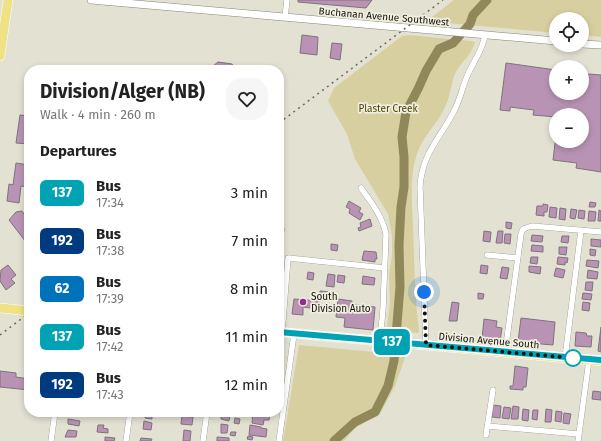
<!DOCTYPE html>
<meta charset="utf-8">
<style>
body{margin:0;font-family:"Fira Sans",sans-serif;background:#f6f6f6;color:#222;height:100vh;display:flex;flex-direction:column;font-size:15px;white-space:nowrap}
*{box-sizing:border-box;margin:0}
p{font-size:13px;color:#767676}
.icon{flex:none;width:22px;height:22px;fill:none;stroke:currentColor;stroke-width:2;stroke-linecap:round;stroke-linejoin:round}
.map{position:relative;flex:1;overflow:hidden}
.sheet{position:absolute;left:24px;top:65px;width:260px;height:352px;display:flex;flex-direction:column;background:#fff;border-radius:16px;box-shadow:0 2px 6px #0003}
.sheet>*{flex:none}
.badge{padding:0 8px;border-radius:6px;font-size:14px;line-height:26px}
.controls{position:absolute;left:549px;top:12px;display:grid;gap:8px}
.controls a{display:grid;place-items:center;width:40px;height:40px;border-radius:50%;background:#fff;box-shadow:0 2px 6px #0003;font-size:20px}
.you{position:absolute;width:20px;height:20px;margin:-10px;border:3px solid #fff;border-radius:50%;background:#1a73e8;box-shadow:0 0 0 6px #1a73e833}
.map>.badge{position:absolute;translate:-50% -50%;box-shadow:0 0 0 2px #fff}
h2{padding:0 16px;font-size:15px;line-height:36px}
.round{display:grid;place-items:center;flex:none;width:42px;height:42px;border-radius:16px;background:#f6f6f6}
.summary{display:flex;align-items:center;justify-content:space-between;height:68px;padding:0 16px}
h1{font-size:19px;font-weight:700;line-height:30px}
ul{padding:0;list-style:none}
li{display:flex;align-items:center;gap:12px;height:48px;padding:0 16px}
li div{flex:1}
li b{display:block;font-size:15px}
li em{font-style:normal}
li .badge{min-width:44px;font-weight:700;text-align:center}
.map>svg:first-child{display:block}
.green{fill:#d7cf9f}
.lines{fill:none;stroke-linecap:round;stroke-linejoin:round}
.river{stroke:#90885a;stroke-width:9}
.building{fill:#b993b4;stroke:#7e737d}
.minor-casing{stroke:#878578;stroke-width:6}
.tertiary-casing{stroke:#878578;stroke-width:8}
.primary-casing{stroke:#fff;stroke-width:10}
.minor{stroke:#fff;stroke-width:5.5}
.tertiary{stroke:#fff;stroke-width:7}
.primary{stroke:#efe284;stroke-width:9}
.rail{stroke:#6d6b62;stroke-width:1.5;stroke-dasharray:2 4;stroke-linecap:butt}
.line-casing{stroke:#fff;stroke-width:9}
.line{stroke:#00a3b4;stroke-width:6}
.walk{stroke:#12110c;stroke-width:4;stroke-dasharray:0 7.2}
.poi-dot{fill:#962c8f;stroke:#f0eedf;stroke-width:1.5}
.stop-dot{fill:#fff;stroke:#00a3b4;stroke-width:2}
.labels{text-anchor:middle;stroke-width:3.5;stroke-linejoin:round;paint-order:stroke}
.street-label{font-size:10px;fill:#12110c;stroke:#f0eedf}
.park-label{font-size:10px;fill:#4c4306;stroke:#f0eedf}
.poi-label{font-size:10px;fill:#12110c;stroke:#f0eedf;text-anchor:start}
</style>
<div class="map">
<svg width="601" height="441" viewBox="0 0 601 441">
<rect width="100%" height="100%" fill="#e3e1d2"/>
<path class="green" d="M454,0h147v37l-19,-2v-16h-26v14l-129,-12z
M408,35l64,6 3,1c-4,14 -11,17 -18,28 -6,10 -6,26 -12,37 -7,16 -21,28 -27,44 -9,24 -6,50 -5,75 1,36 2,71 6,106l-2,1 -28,-3 -2,-2 3,-26 -1,-27 3,-20v-19l-4,-22 -33,-55 -8,-25 -19,-33 6,-13 68,-52z
M299,345l107,10 -11,31 -15,28 -25,14 -11,13h-61z"/>
<g class="lines">
<path class="river" d="M334,441l21,-19 20,-10 13,-26 6,-25 6,-74 -1,-42 2,-38 3,-20v-30l-2,-20 4,-25 12,-23 8,-18 13,-22 14,-6 17,-19 3,-9 14,-15"/>
</g>
<path class="building" d="M298,0h74l-6,8 -68,-6z
M302,35l16,2 -1,18 -17,-2z
M332,43l10,1 -2,16 -10,-2z
M218,62l14,2 4,6h-28z
M506,63l50,7v23h26v-14l6,1v-6l13,1v97l-25,-4 1,-5 -24,-3 3,-25v6h26v-26h-26v2l-23,-2 1,-5 -24,-3v4l-10,-1z
M29,76v29l-4,-1z
M20,115l9,1v28l-13,-1z
M16,163l13,2v22l-8,-1 -2,17 -12,-2 2,-17 4,1z
M349,201l12,7 -2,4 4,2 -3,6 -11,-7 1,-4 -4,-2z
M590,202l6,1 -1,4h-6z
M543,204l5,1 -1,7h-3v4l-8,-1 1,-9h6z
M550,207l7,1 -1,10 -7,-1z
M560,208l6,1 -1,11 -6,-1z
M571,209l6,1 -2,9 -5,-1z
M579,210l6,1 -1,8 -6,-1z
M599,210l2,1v10h-3z
M22,211l7,10v25l-20,-26 7,-8z
M589,211l7,1 -1,9h-7z
M370,219l2,7 -13,5 -1,-3 3,-1 -1,-4z
M506,222l6,1 -1,6 -5,-1z
M279,227l5,1 -5,49z
M484,231l7,1 -1,10 -7,-1z
M498,231h5l-1,12h-6z
M505,234h6l-1,10 -6,-1z
M532,235l11,1 -1,6 -11,-1z
M562,236h7l-1,7 -7,-1z
M591,239l10,1v7l-10,-1z
M331,244l7,1 -1,6 -6,-1z
M532,245l11,1v6l-12,-1z
M559,247h8l-1,8 -7,-1z
M590,249l6,1 -1,6 -5,-1z
M364,251l12,1 1,7h-2v3l-13,-2z
M531,257h7l-1,7 -7,-1z
M558,257l10,1 -1,5 -2,-1v3l-8,-1z
M587,260l12,1 -1,7 -12,-2z
M8,265l8,10 -5,4 4,4 -9,7 -6,-9 1,-11z
M481,265l7,1 -1,8 -7,-1z
M529,266l12,1 -1,7 -11,-2z
M502,267l7,1 -2,11 -7,-1z
M556,268l9,2 -2,8 -9,-2z
M588,270l10,2 -1,7 -10,-1z
M308,272l6,1 -1,7 -6,-1z
M328,274l7,1 -1,12 -8,-1z
M338,275l7,1 -1,7 -7,-1z
M363,276l12,2 -1,7 -12,-1z
M586,282h7l-1,9 -7,-1z
M320,291l12,1v6l-12,-1z
M478,293l6,1 -1,5h-5z
M583,293l9,1 -1,6 -9,-1z
M294,299l25,2 -1,8 -15,-2v8l-11,-1z
M338,299l14,2v3l23,3 -2,23 -29,-3 1,-9 -9,-1z
M452,302l7,1 -2,18h-8z
M583,302l7,1 -1,8 -7,-1z
M521,318l34,4 -2,23 -35,-3z
M484,319l13,2 -1,6 6,1 -2,13 -18,-2z
M601,327v25l-3,-1z
M576,332l10,1 1,3h5l-1,11 -16,-1z
M515,366l13,2 -2,19h-3v3l-13,-1v-3h3z
M0,371l16,2v4l13,2v11l-29,-3z
M593,391l8,1v8l-9,-1z
M493,405l8,1 -1,12 -8,-1z
M513,406l6,1 -1,12h-7z
M504,407l7,1 -2,11 -7,-1z
M523,409l6,1 -1,11 -6,-1z
M546,409l6,1 -1,12h-6z
M533,410h5l-1,10 -5,-1z
M556,411l6,1 -1,10 -6,-1z
M108,412h11l-1,3 -10,-1z
M146,412l6,1v6l-7,-1z
M253,412h13l4,1 -1,7h-5l-1,5 -11,-2z
M223,413l7,2 -1,6 -8,-2v-4h2z
M564,413l7,1 -2,10 -6,-1z
M182,416l11,1 -1,8 -11,-1z
M235,418l5,1 -1,5 -5,-1z
M68,419l12,2 -1,5 -11,-2z
M144,421l8,2 -1,7 -8,-1z
M221,424l7,1 -1,8h-6z
M98,425h6l-1,3 5,1v4l-11,-1z
M250,425l11,2v1l6,1 -1,8 -17,-2z
M68,430l9,1 -1,6h-11z
M184,430l7,1 -1,10h-7z
M231,432h5l-1,4 -5,-1z
M248,436l5,1 -1,3 -5,-1z
M105,437l10,1 -1,3h-9z
M217,437l12,1v3h-12z
M141,438l11,1 -1,2h-11z"/>
<g class="lines">
<defs>
<path id="minor" d="M285,17l2,-17
M361,188c11,15 21,28 25,46l-3,75 -3,32
M487,255l31,3
M282,333l6,-75 97,10
M426,345l-6,-158c2,-35 21,-49 35,-78 6,-12 8,-25 14,-37 6,-13 14,-23 16,-37
M505,353l16,-119 2,-5 9,-3 69,6
M565,358l16,-128
M487,426l92,8
M486,435l7,-45
M51,441l4,-29
M126,441l4,-29
M203,441l4,-29
M279,441l15,-107
M578,441l11,-81"/>
<path id="tertiary" d="M91,0l465,41
M582,44l19,1"/>
<path id="primary" d="M0,56l8,-56
M0,308l29,3
M279,332l322,29"/>
</defs>
<use href="#minor" class="minor-casing"/>
<use href="#tertiary" class="tertiary-casing"/>
<use href="#primary" class="primary-casing"/>
<use href="#minor" class="minor"/>
<use href="#tertiary" class="tertiary"/>
<use href="#primary" class="primary"/>
<path class="rail" d="M279,123l164,-123
M0,335l29,-22"/>
</g>
<g class="lines">
<defs>
<path id="line" d="M279,332l322,28"/>
</defs>
<use href="#line" class="line-casing"/>
<use href="#line" class="line"/>
<path class="walk" d="M424,292l2,53 147,13"/>
</g>
<circle class="poi-dot" cx="303" cy="302" r="4"/>
<circle class="stop-dot" cx="573" cy="358" r="8"/>
<g class="labels">
<g class="street-label">
<text transform="translate(384 16) rotate(5)" y="4">Buchanan Avenue Southwest</text>
<text transform="translate(489 340) rotate(5)" y="4">Division Avenue South</text>
</g>
<g class="park-label">
<text x="388" y="112">Plaster Creek</text>
</g>
<g class="poi-label">
<text x="311" y="300">South<tspan x="311" dy="12">Division Auto</tspan></text>
</g>
</g>
</svg>
<div class="controls">
<a><svg class="icon" aria-label="locate" viewBox="0 0 24 24"><circle cx="12" cy="12" r="6"/><path d="M12 2v4M12 18v4M2 12h4M18 12h4"/></svg></a>
<a>+</a>
<a>−</a>
</div>
<div class="you" style="left:424px;top:292px"></div>
<b class="badge" style="left:392px;top:342px;background:#00a3b4;color:#fff">137</b>
<section class="sheet">
<div class="summary"><div><h1>Division/Alger (NB)</h1><p>Walk · 4 min · 260 m</p></div><a class="round"><svg class="icon" aria-label="heart" viewBox="0 0 24 24"><path d="M12 20l-8-8c-3-5 5-10 8-4 3-6 11-1 8 4z"/></svg></a></div>
<h2>Departures</h2>
<ul>
<li><span class="badge" style="background:#00a3b4;color:#fff">137</span><div><b>Bus</b><p>17:34</p></div><em>3 min</em></li>
<li><span class="badge" style="background:#003b80;color:#fff">192</span><div><b>Bus</b><p>17:38</p></div><em>7 min</em></li>
<li><span class="badge" style="background:#0072bc;color:#fff">62</span><div><b>Bus</b><p>17:39</p></div><em>8 min</em></li>
<li><span class="badge" style="background:#00a3b4;color:#fff">137</span><div><b>Bus</b><p>17:42</p></div><em>11 min</em></li>
<li><span class="badge" style="background:#003b80;color:#fff">192</span><div><b>Bus</b><p>17:43</p></div><em>12 min</em></li>
</ul>
</section>
</div>
